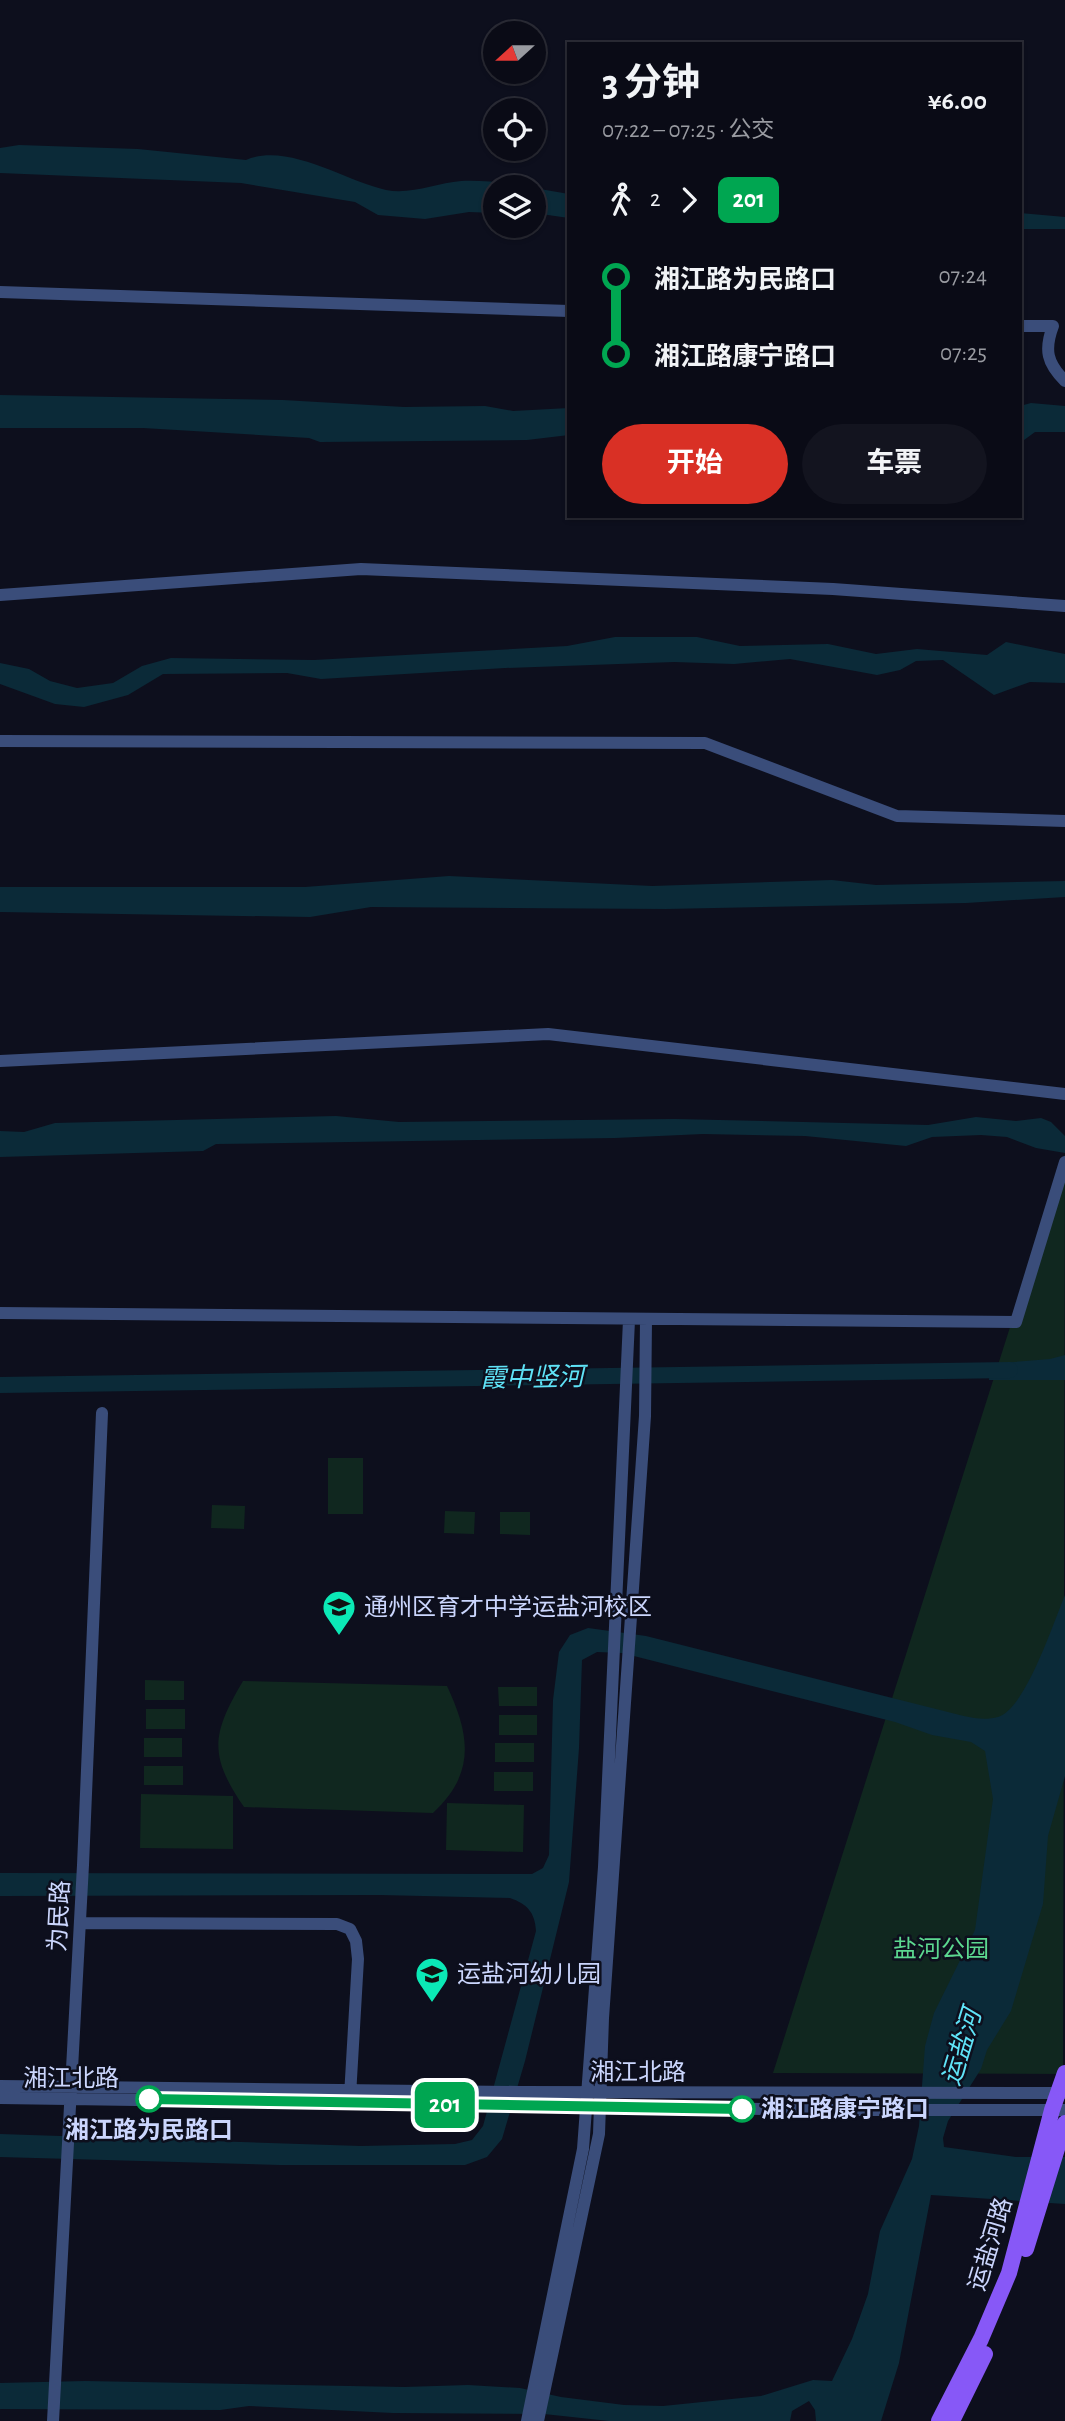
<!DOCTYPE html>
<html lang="zh">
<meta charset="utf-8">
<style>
body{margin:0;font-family:"Alegreya Sans","Noto Sans SC",sans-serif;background:#13141f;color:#f1f3f6;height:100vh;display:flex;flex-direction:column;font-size:26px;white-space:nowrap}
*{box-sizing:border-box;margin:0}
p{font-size:23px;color:#999ba1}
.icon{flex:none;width:38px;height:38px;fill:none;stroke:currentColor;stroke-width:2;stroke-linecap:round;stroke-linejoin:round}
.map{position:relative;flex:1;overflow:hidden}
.sheet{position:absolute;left:567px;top:42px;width:455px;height:476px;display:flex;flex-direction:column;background:#0a0b16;border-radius:0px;box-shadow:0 2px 5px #0004,0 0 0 2px #2a2b35}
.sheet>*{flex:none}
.badge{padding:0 14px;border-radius:10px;font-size:24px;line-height:46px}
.needle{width:46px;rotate:249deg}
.controls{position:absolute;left:483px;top:21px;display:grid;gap:14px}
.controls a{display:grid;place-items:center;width:63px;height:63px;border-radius:50%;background:#0a0b16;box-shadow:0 2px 5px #0004,0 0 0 2px #2a2b35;font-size:35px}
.map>.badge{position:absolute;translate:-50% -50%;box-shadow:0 0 0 4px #fff}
.legs{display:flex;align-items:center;gap:10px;height:77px;padding:0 35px;font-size:23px}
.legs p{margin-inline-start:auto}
.overview{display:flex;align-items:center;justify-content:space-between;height:119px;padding:0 35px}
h1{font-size:38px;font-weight:700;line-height:52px}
.action{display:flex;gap:14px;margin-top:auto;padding:14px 35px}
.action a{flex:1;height:80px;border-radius:42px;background:#d93025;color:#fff;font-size:28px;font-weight:700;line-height:80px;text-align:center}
.action a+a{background:#13141f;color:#f1f3f6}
ul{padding:0 35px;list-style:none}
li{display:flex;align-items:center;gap:24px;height:77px;font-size:26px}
li i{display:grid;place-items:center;width:10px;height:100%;margin:0 9px;background:currentColor}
li i::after{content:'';width:18px;height:18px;margin:-9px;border:5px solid;border-radius:50%;background:#0a0b16}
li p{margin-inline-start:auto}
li:first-child i{background:linear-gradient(#0000 50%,currentColor 0)}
li:last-child i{background:linear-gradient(currentColor 50%,#0000 0)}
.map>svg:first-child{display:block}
.green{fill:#10271f}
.water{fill:#0b2a38}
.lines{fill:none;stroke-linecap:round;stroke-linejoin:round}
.river{stroke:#0b2a38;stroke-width:16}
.minor{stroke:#3a4d7a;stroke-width:12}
.major{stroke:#8758f7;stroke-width:16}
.line-1-casing{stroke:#fff;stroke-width:16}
.line-1{stroke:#00a651;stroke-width:10}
.stop-1-dot{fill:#fff;stroke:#00a651;stroke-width:3.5}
.labels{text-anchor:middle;stroke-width:5;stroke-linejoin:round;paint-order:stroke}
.poi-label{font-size:24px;fill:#cbd6fd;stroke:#0d0f1d;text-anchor:start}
.street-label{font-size:24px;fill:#cbd6fd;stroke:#0d0f1d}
.park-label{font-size:24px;fill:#5cd890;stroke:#0d0f1d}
.stop-label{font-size:24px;font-weight:bold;fill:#cbd6fd;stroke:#0d0f1d;text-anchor:start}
.water-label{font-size:26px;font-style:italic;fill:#5fe3f7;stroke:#0d0f1d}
</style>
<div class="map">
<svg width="1065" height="2421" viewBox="0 0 1065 2421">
<rect width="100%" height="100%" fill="#0d0f1d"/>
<path class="green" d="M1065,1154l-2,920 -290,-1z
M328,1458h35v56h-35z
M212,1505l33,1 -1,23 -33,-1z
M445,1511l30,1 -1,22 -30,-1z
M500,1512h30v23l-30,-1z
M145,1680l39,1v19h-39z
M243,1681l204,5c23,49 29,87 -14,127l-189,-6c-35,-51 -33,-72 -1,-126z
M498,1687h39v19h-38z
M146,1709h39v20h-39z
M499,1715h38v20h-38z
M144,1738h38v19h-38z
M495,1743h39v19h-39z
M144,1766h39v19h-39z
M494,1772h39v19h-39z
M141,1794l92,2v53l-93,-1z
M447,1803l77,2 -1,47 -77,-2z"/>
<path class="water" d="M19,145l119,4 108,11c42,-18 99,21 140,30 25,5 50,-7 75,-9 22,-1 48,2 70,6h-36v26l-26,-1 -44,7 -47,-4 -23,-13 -114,-19 -241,-10v-25z
M534,188l35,6v24l-35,-5z
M1020,213l45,4v12h-45z
M0,395l283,5 121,7 81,-1 28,5 56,-3v27l-42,5 -207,2 -11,-4 -166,-10h-143z
M1031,403l34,3v26h-30l-15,11v-37z
M615,637h82l43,9 88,-2 48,10 41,-5 70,6 19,-13 59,12v29l-35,-1 -36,13 -51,-35 -27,1 -16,9 -23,5 -87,-16 -56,5 -60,-2 -169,6 -184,11 -34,-6 -124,1 -35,21 -44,12 -29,-3 -55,-20v-21l29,6 21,12 27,7 36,-5 29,-17 29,-8 143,2 253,-14z
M449,876l203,10 180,-6 44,5 189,-4v16l-99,6 -300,6 -295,-2 -61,10 -310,-5v-25h305z
M336,1116l63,6 276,-3 253,6 48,-8 40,4 25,-3 10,4 14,14v17l-29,-5 -29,-11 -26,-2 -49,2 -26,9 -101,-10 -102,-2 -88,4 -399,6 -13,7 -203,6v-26l24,1 31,-9z
M1065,1355v25h-76l1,-16 60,-5z
M1065,1595v181l-17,60 -5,68 -32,107 -24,39 -6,19 -33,52 -5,17 1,9 72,10h49v47l-134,-9 -32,168 -18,58h-65l-1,-11 -6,-9 -17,10 -2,10h-181l-65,-7 -151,-1 -144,-7 -29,4 -220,-1v-26l85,-2 319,6 64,-2 52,3 41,9 63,8 39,1 98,-10 52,-16 19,1 20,-42 16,-45 12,-63 32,-72 7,-33 6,-80 9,-33 41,-83 18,-131 -8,-48 -14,-9 -39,-7 -37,-13 -273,-69 -25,-1 -15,8 -3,88 -10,134 -44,179 -23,78 -15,18 -22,8h-185l-280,-8v-23l361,12 94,-2 17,-4 11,-14 53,-195c-1,-19 -9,-27 -26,-33l-130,-3 -380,1v-23l532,1 11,-6 6,-13 4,-155 6,-48 11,-17 18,-7 58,8 298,75c17,4 36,11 54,6 27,-7 56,-96 67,-122z"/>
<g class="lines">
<path class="river" d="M0,1385l1010,-15"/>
<path class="minor" d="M0,292l569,19
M1020,326h33c-9,24 -6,37 12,55
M0,595l361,-26 472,20 232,17
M0,741l705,2 192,73 168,5
M0,1061l548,-27 517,60
M0,1313l1016,9 49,-160
M80,1923l257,1 13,5 6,12 2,18 -8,137
M0,2086l519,6 546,1
M0,2098l827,12h238
M53,2421l30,-556 19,-452
M527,2421l56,-272 21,-282 25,-547
M538,2421l61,-287 4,-116 42,-602 1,-96"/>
<path class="major" d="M1026,2249l39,-126
M939,2421l42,-82 28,-66 43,-163 13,-37
M952,2421l33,-67"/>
</g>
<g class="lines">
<defs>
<path id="line-1" d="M149,2099l593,10"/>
</defs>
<use href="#line-1" class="line-1-casing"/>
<use href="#line-1" class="line-1"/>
</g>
<defs>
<symbol id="school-pin" viewBox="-11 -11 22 30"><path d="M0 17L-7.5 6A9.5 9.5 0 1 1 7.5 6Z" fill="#0be9b6" stroke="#0d0f1d"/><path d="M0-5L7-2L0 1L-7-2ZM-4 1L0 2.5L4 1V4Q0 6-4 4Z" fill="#111"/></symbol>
</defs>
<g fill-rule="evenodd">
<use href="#school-pin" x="320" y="1588" width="38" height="52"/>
<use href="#school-pin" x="413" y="1955" width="38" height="52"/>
</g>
<g class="stop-1-dot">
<circle cx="149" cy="2099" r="12"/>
<circle cx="742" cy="2109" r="12"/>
</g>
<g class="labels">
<g class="poi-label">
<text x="364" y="1615">通州区育才中学运盐河校区</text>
<text x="457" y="1982">运盐河幼儿园</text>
</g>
<g class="street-label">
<text transform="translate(59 1916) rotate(-87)" y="8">为民路</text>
<text x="638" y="2080">湘江北路</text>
<text x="71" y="2086">湘江北路</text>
<text transform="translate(990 2244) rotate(-73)" y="8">运盐河路</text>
</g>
<g class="park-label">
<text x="941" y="1957">盐河公园</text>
</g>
<g class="stop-label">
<text x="761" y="2117">湘江路康宁路口</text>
<text x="149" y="2138" text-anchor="middle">湘江路为民路口</text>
</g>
<g class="water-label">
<text transform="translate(532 1377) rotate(-1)" y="9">霞中竖河</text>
<text transform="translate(961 2047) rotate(-73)" y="9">运盐河</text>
</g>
</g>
</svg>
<div class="controls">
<a><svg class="needle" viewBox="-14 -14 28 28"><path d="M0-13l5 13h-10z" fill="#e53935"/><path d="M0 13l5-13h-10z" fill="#999ba1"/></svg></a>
<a><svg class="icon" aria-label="locate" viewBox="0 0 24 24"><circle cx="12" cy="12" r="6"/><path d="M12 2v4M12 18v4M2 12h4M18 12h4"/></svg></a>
<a><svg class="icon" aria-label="layers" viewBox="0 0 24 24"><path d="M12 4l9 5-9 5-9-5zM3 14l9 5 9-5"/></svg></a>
</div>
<b class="badge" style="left:445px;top:2105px;background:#00a651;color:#fff">201</b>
<section class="sheet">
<div class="overview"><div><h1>3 分钟</h1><p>07:22 – 07:25 · 公交</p></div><b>¥6.00</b></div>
<div class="legs"><svg class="icon" aria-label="walk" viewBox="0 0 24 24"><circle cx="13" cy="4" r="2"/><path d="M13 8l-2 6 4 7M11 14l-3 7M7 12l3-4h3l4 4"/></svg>2<svg class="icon" aria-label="forward" viewBox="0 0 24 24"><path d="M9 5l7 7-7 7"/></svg><b class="badge" style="background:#00a651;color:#fff">201</b></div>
<ul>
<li><i style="color:#00a651"></i><b>湘江路为民路口</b><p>07:24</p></li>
<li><i style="color:#00a651"></i><b>湘江路康宁路口</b><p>07:25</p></li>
</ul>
<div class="action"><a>开始</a><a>车票</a></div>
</section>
</div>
